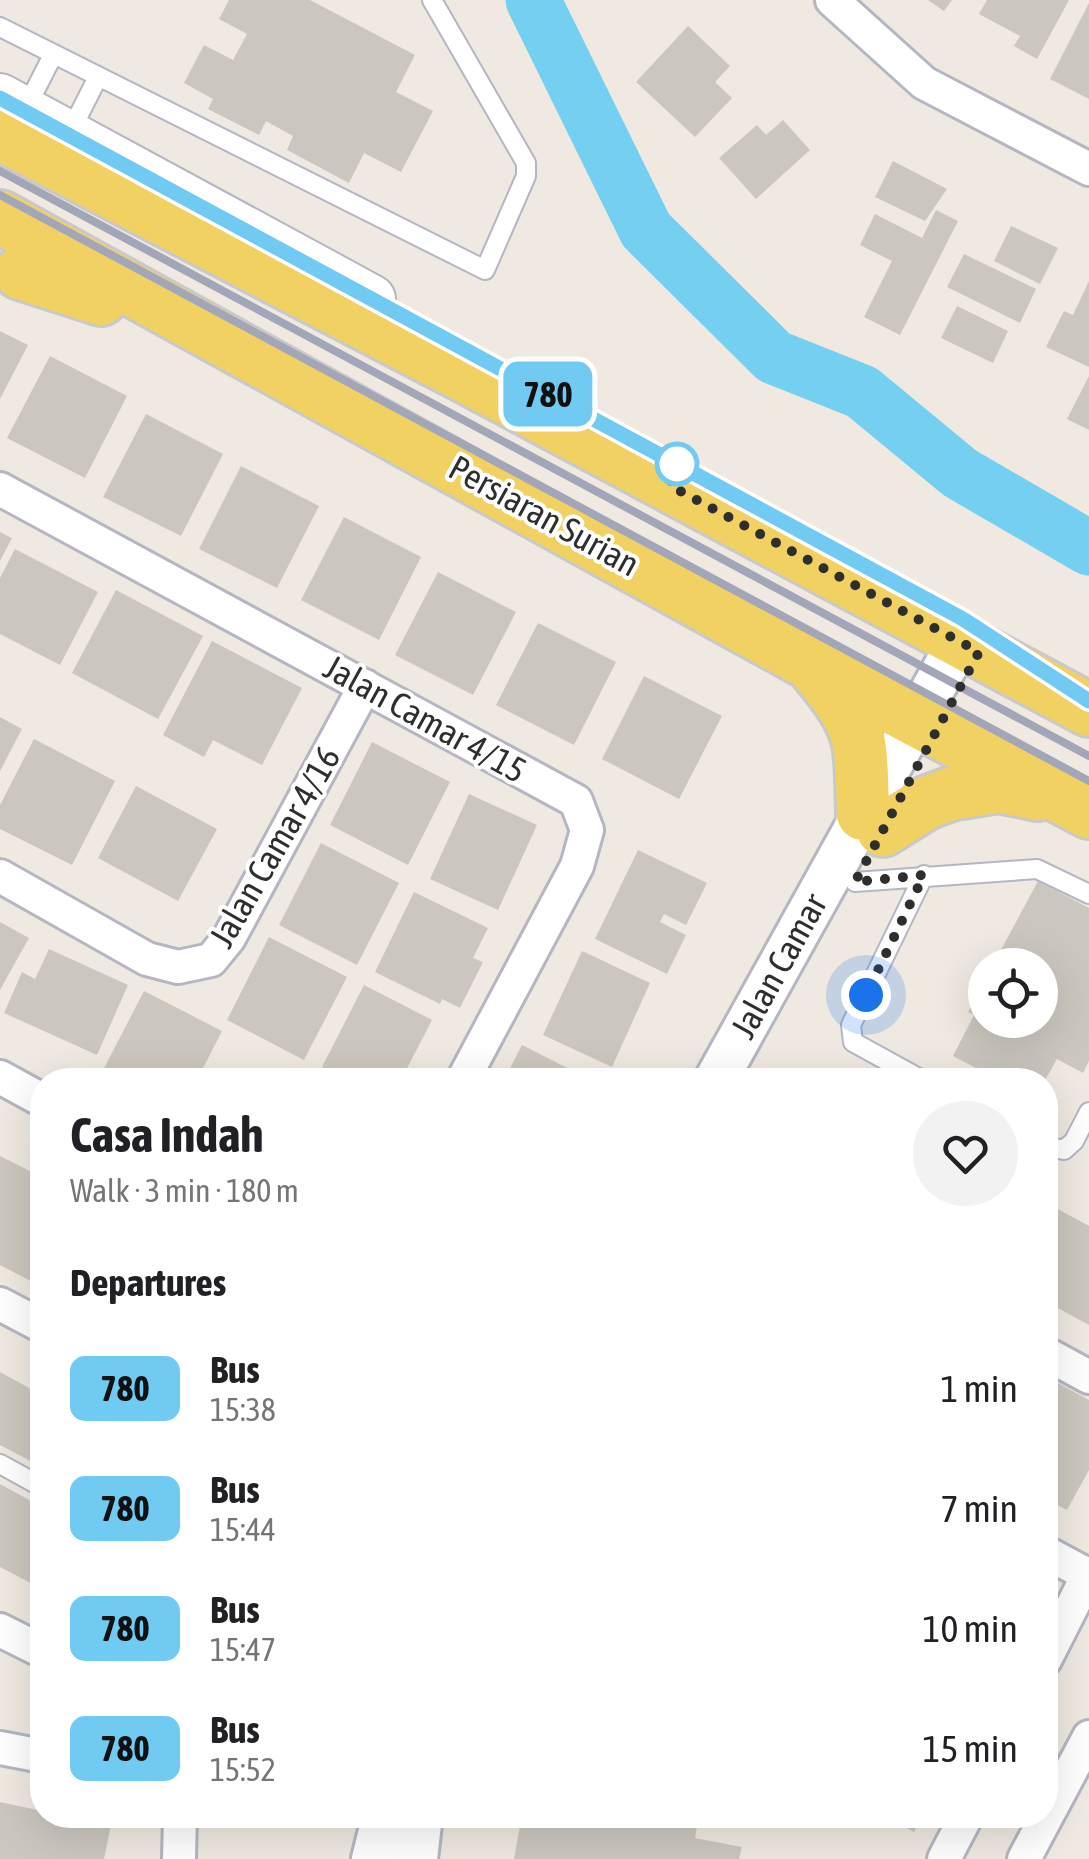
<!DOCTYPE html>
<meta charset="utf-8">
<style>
body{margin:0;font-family:"Asap Condensed",sans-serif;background:#f2f2f2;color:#202124;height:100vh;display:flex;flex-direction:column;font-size:38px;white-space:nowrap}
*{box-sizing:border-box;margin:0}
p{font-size:32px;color:#757577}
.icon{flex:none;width:55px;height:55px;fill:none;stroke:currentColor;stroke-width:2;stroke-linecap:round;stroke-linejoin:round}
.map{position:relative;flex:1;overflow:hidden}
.details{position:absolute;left:30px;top:1068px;width:1028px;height:760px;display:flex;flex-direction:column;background:#fff;border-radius:40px;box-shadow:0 10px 40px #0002}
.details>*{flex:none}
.badge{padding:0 20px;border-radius:15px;font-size:35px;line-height:65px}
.tools{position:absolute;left:968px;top:948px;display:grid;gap:20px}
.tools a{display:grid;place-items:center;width:90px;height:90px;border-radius:50%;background:#fff;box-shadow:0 10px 40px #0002;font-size:50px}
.you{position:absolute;width:50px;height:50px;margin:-25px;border:8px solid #fff;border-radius:50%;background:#1a73e8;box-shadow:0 0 0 15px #1a73e833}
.map>.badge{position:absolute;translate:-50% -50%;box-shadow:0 0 0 5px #fff}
h2{padding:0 40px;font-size:38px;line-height:90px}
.round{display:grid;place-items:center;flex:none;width:105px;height:105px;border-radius:52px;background:#f2f2f2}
.headline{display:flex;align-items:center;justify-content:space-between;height:170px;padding:0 40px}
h1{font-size:48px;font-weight:700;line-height:75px}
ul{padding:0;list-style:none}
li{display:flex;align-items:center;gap:30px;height:120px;padding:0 40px}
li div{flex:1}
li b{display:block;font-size:38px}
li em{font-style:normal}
li .badge{min-width:110px;font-weight:700;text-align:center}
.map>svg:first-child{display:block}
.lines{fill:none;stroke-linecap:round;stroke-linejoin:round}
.river{stroke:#75cff0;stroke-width:55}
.building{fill:#cbc7bf}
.service-casing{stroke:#b4b7c1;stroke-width:22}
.minor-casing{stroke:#b4b7c1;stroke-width:38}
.tertiary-casing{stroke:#b4b7c1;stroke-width:48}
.secondary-casing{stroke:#b4b7c1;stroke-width:52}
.primary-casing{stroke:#c9c9c9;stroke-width:58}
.service{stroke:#fff;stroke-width:18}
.minor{stroke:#fff;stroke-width:32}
.tertiary{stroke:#fff;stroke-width:42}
.secondary{stroke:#fff;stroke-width:48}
.primary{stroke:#f2d163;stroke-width:52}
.rail{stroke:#a3a6b8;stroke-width:8}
.line-casing{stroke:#fff;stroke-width:22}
.line{stroke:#71caf2;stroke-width:15}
.walk{stroke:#2e2e2e;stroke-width:10;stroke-dasharray:0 18}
.stop-dot{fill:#fff;stroke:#71caf2;stroke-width:5}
.labels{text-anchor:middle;stroke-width:8;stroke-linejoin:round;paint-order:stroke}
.street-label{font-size:35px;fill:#2e2e2e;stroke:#fff}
</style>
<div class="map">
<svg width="1089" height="1859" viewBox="0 0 1089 1859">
<rect width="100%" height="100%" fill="#efe9e1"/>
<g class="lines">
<path class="river" d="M533,0l113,230 128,127 88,35 98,81 129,75"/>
</g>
<path class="building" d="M229,0h81l105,55 -19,37 37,19 -32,61 -37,-19 -15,30 -62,-33 6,-14 -27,-15 -7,14 -51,-26 5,-10 -29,-16 20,-38 29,15 14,-26 -28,-15z
M928,0h24l-8,11z
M987,0h82l-32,59 -23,-13 6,-10 -41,-22z
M1089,3v96l-39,-20z
M688,26l42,40 -15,16 17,16 -37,39 -59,-55z
M783,120l27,30 -54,49 -37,-41 38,-33 9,10z
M893,161l54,28 -22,32 -50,-24z
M936,210l22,11 -58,114 -36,-18 28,-56 -32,-16 15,-31 47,24z
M1011,226l47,22 -18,36 -46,-23z
M964,254l72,35 -16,34 -73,-36z
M1089,281v86l-43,-20 18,-36 9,4z
M957,306l51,25 -15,32 -52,-25z
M0,331l28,14 -28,54z
M50,356l77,40 -42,82 -78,-40z
M1089,376v54l-22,-11z
M146,414l77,40 -42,82 -78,-39z
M241,466l78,40 -42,82 -78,-39z
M344,517l77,40 -42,83 -78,-40z
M0,532l12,6 -12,23z
M15,549l83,43 -38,73 -60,-31v-56z
M438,572l78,40 -43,83 -78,-40z
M116,590l87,46 -45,83 -86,-46z
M538,623l78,39 -42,83 -78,-40z
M212,641l90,47 -40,77 -49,-25 -9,17 -41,-22z
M644,676l78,40 -43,83 -77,-40z
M0,717l22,12 -22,42z
M34,739l81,42 -43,84 -72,-36v-24z
M372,742l78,40 -42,83 -78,-40z
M136,786l81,43 -39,72 -80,-43z
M469,794l68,31 -39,85 -68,-31z
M321,843l78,40 -42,82 -78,-40z
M638,850l69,33 -21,42 -22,-11 -4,8 26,13 -19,39 -72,-35z
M1038,881l51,27v153l-6,12 -26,-14 -12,21h-46l-46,-24 21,-41 -6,-3 17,-31v39h55v-55h-47z
M414,892l74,36 -15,30 10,4 -23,46 -18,-9 -2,5 -65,-32z
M0,922l29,16 -29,52z
M269,937l78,40 -43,83 -77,-40z
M49,949l79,36 -31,70 -93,-42 18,-41 13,7z
M582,951l68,32 -38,84 -69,-32z
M364,985l68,35 -31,60h-54l-25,-13z
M144,991l78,40 -25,49h-83l-13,-6z
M522,1045l69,35h-87z
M0,1156l42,21v110l-42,-22z
M1045,1202l44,24v99l-44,-24z
M0,1372l42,23v72l-42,-22z
M1045,1376l44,24v70l-22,40 -22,-11z
M0,1484l42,23v82l-42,-22z
M0,1802l42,9v4h21l48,10 -7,34h-104z
M522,1815h177l-4,23 47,9 -3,12h-225z
M882,1815h41l-9,17z"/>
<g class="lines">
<defs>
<path id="service" d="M0,27l485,243 41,-94v-13l-94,-163
M26,108l27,-53
M69,134l29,-57
M855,882l182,-13 52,25
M922,1080l-69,-38 -2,-17 73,-150
M1045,1146l19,4 10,-9 15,-29
M0,1464l42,23"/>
<path id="minor" d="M832,0l92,83 165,86
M0,489l576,312 11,29 -10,36 -114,214
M0,876l147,83 31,8 33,-7 18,-22 136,-252
M0,1077l42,23
M0,1304l42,22
M1045,1353l44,24
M1045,1552l43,23
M0,1630l42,21
M1045,1660l44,-87
M0,1748l42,8
M179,1859l1,-44
M944,1859l23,-44
M1024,1859l65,-122"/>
<path id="tertiary" d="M716,1080l243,-438
M373,1859l11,-44
M416,1859l5,-44"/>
<path id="secondary" d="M0,98l371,201"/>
<path id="primary" d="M0,134l465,242 624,334
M0,217l811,447 278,148
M20,273l81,26
M815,669c18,22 38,46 44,74 4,23 3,48 4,71
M883,830l43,-27 24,-9 49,-8 39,8"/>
</defs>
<use href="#service" class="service-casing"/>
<use href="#minor" class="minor-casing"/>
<use href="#tertiary" class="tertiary-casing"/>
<use href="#secondary" class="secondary-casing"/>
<use href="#primary" class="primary-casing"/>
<use href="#service" class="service"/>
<use href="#minor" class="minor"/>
<use href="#tertiary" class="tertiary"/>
<use href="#secondary" class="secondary"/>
<use href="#primary" class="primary"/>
<path class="rail" d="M0,171l1089,585
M0,195l1089,586"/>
</g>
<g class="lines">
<defs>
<path id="line" d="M0,98l963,521 126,82"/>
</defs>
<use href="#line" class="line-casing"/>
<use href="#line" class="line"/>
<path class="walk" d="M677,464l-8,21 310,167 -124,230 69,-7 -58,120"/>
</g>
<circle class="stop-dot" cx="677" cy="464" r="20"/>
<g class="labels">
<g class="street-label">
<text transform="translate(544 516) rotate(29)" y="12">Persiaran Surian</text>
<text transform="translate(425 719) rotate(29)" y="12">Jalan Camar 4/15</text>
<text transform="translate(275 847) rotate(-60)" y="12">Jalan Camar 4/16</text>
<text transform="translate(779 966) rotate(-61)" y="12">Jalan Camar</text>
</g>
</g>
</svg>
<div class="tools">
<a><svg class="icon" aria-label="locate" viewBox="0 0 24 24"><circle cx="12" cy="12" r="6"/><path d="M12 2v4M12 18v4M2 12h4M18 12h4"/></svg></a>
</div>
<div class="you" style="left:866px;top:995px"></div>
<b class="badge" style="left:548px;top:394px;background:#71caf2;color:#111">780</b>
<section class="details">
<div class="headline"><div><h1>Casa Indah</h1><p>Walk · 3 min · 180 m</p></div><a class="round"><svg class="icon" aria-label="heart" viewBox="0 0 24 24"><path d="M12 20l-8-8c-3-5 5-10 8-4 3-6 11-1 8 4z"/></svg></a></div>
<h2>Departures</h2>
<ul>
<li><span class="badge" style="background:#71caf2;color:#111">780</span><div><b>Bus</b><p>15:38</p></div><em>1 min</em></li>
<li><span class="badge" style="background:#71caf2;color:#111">780</span><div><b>Bus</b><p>15:44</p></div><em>7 min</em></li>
<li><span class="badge" style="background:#71caf2;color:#111">780</span><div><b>Bus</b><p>15:47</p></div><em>10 min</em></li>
<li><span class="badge" style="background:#71caf2;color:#111">780</span><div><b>Bus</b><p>15:52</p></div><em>15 min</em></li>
</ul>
</section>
</div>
